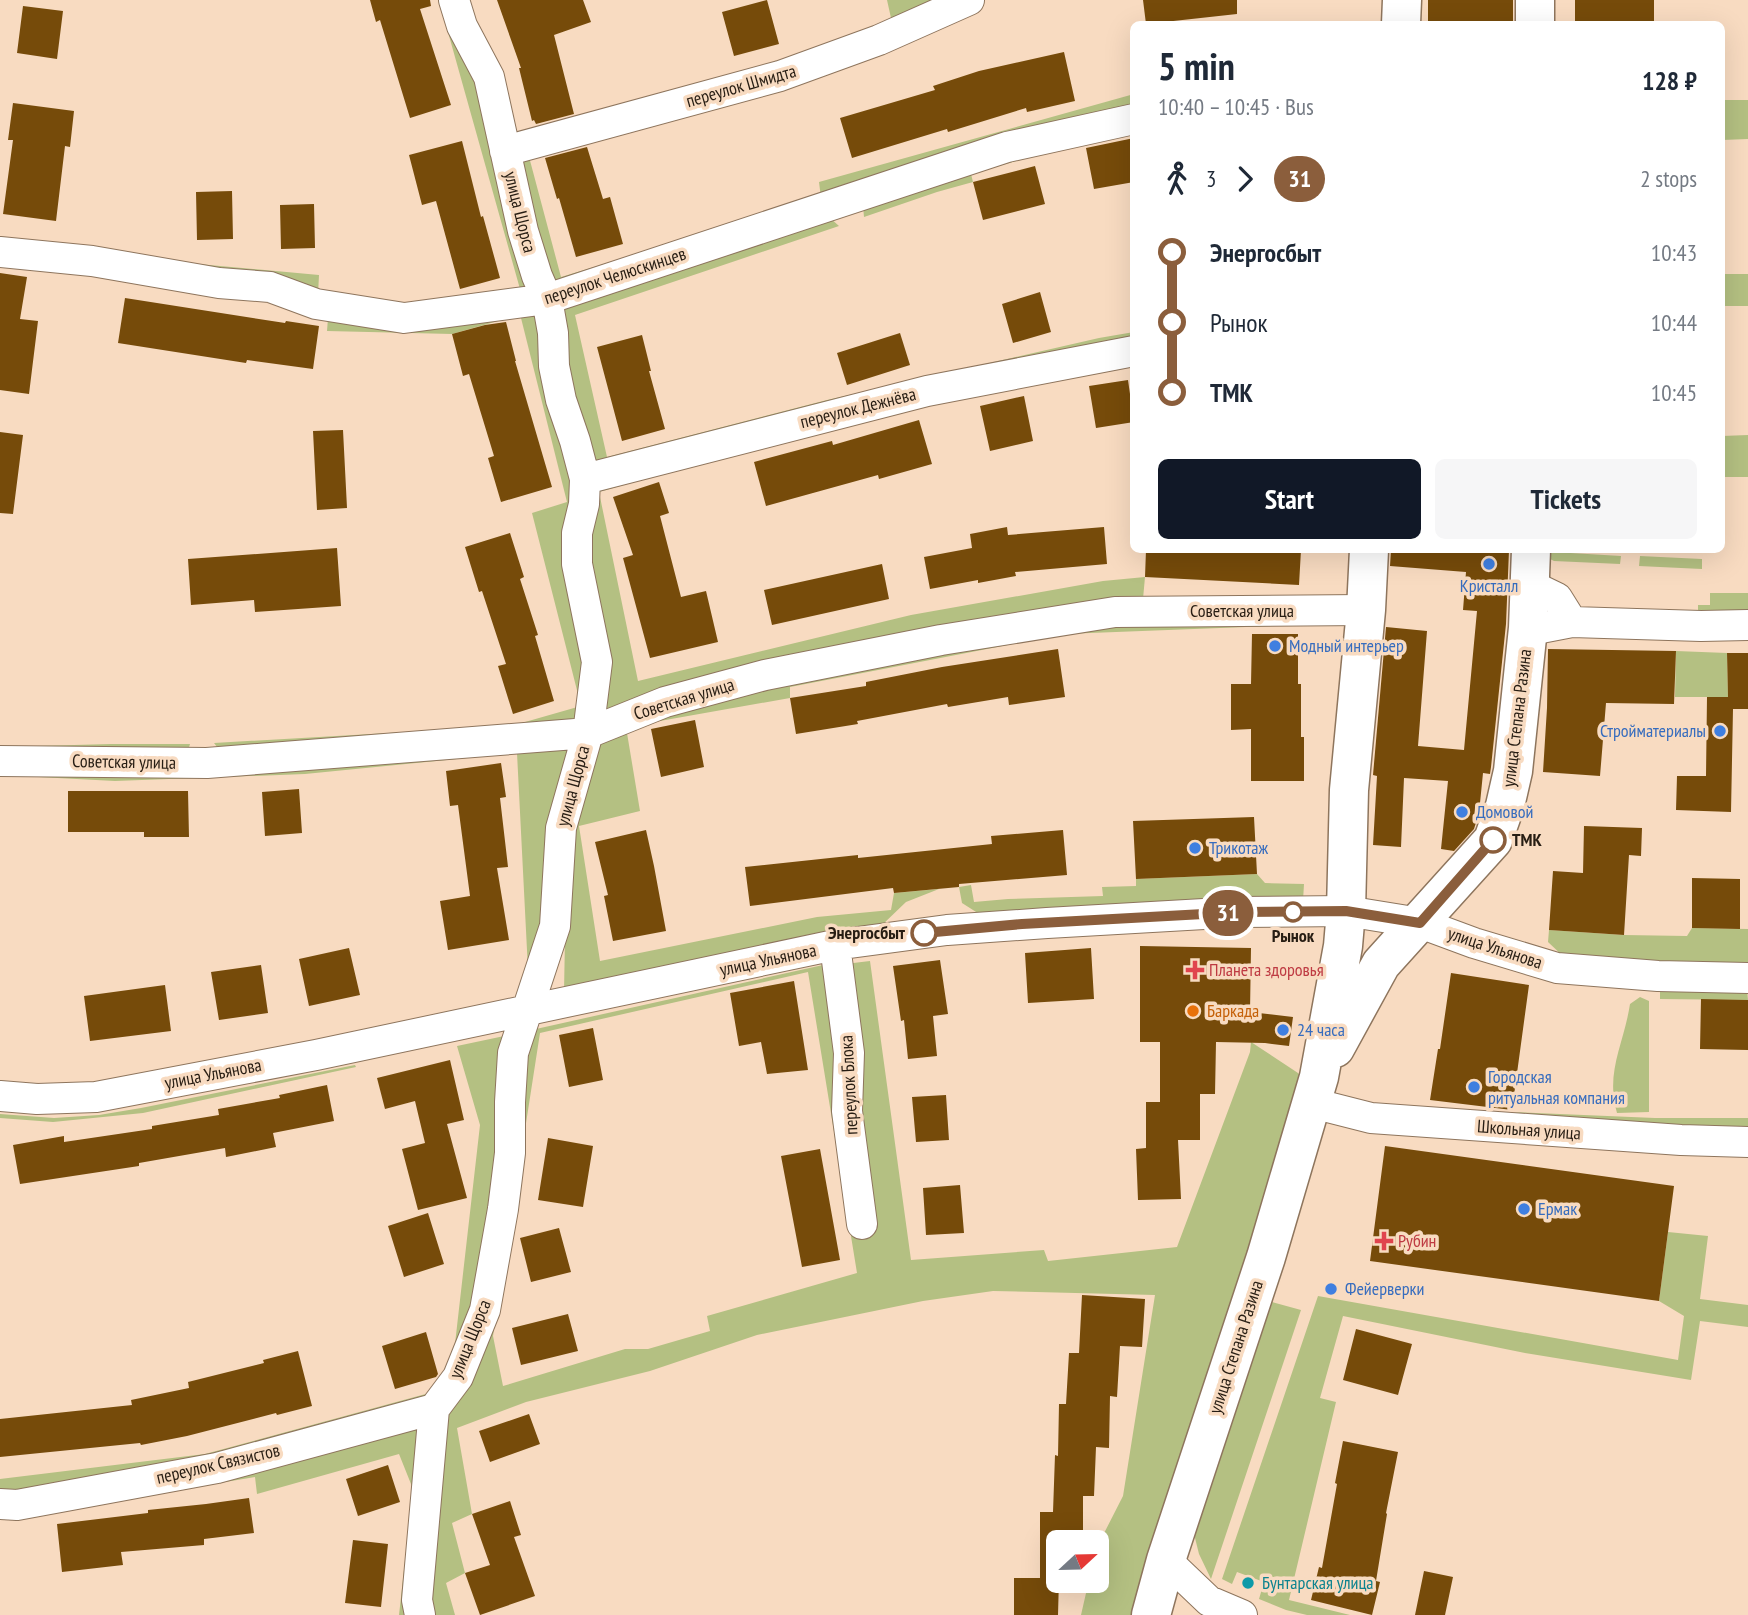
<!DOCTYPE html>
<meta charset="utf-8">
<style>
body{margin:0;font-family:"PT Sans Narrow",sans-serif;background:#f6f6f7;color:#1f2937;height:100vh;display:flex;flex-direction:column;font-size:26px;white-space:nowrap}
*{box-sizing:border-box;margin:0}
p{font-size:23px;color:#747a83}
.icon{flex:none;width:38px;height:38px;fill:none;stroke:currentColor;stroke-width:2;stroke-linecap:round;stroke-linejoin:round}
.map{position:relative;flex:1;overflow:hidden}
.details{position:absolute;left:1130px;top:21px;width:595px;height:532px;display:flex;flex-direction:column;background:#fff;border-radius:10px;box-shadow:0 7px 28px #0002}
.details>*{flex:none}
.badge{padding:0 14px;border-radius:23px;font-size:24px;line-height:46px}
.needle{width:46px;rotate:68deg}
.buttons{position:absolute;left:1046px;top:1530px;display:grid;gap:14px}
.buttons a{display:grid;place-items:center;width:63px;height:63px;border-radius:10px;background:#fff;box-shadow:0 7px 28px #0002;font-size:35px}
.map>.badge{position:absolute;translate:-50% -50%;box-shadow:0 0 0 4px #fff}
.legs{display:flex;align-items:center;gap:10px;height:77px;padding:0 28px;font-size:23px}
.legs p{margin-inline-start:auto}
.head{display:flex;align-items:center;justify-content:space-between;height:119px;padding:0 28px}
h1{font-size:38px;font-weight:700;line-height:52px}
.button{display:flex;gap:14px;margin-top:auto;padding:14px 28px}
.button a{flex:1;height:80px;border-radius:10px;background:#111827;color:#fff;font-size:28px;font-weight:700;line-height:80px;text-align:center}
.button a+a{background:#f6f6f7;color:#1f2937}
ul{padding:0 28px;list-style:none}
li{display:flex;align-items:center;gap:24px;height:70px;font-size:26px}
li i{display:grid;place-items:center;width:10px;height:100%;margin:0 9px;background:currentColor}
li i::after{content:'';width:18px;height:18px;margin:-9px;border:5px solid;border-radius:50%;background:#fff}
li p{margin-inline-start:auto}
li:first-child i{background:linear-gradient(#0000 50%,currentColor 0)}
li:last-child i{background:linear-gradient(currentColor 50%,#0000 0)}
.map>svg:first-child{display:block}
.green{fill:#b4c082;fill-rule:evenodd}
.building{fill:#764b0a}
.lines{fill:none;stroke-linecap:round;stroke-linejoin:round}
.minor-casing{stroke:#8e755d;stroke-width:32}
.secondary-casing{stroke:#8e755d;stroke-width:41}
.minor{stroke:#fff;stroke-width:30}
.secondary{stroke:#fff;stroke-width:38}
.line-1-casing{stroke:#fff;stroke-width:16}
.line-1{stroke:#8b5e3c;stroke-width:10}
.shop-dot{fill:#3f7fe0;stroke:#f8dbc1;stroke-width:2.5}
.stop-1-dot{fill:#fff;stroke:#8b5e3c;stroke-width:3.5}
.health-dot{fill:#e0444e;stroke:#f8dbc1;stroke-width:2.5}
.food-dot{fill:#e8710a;stroke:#f8dbc1;stroke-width:2.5}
.culture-dot{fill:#0f9aa8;stroke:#f8dbc1;stroke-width:2.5}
.labels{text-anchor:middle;stroke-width:7;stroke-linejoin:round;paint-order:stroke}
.street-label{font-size:18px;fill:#271d13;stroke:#f8dbc1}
.shop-label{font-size:18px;fill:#366cbe;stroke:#f8dbc1;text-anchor:start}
.stop-label{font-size:18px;font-weight:bold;fill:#271d13;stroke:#f8dbc1;text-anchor:start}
.health-label{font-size:18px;fill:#be3a42;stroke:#f8dbc1;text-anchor:start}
.food-label{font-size:18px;fill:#c56008;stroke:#f8dbc1;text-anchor:start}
.culture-label{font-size:18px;fill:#0d838f;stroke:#f8dbc1;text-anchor:start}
</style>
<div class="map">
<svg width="1748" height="1615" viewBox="0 0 1748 1615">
<rect width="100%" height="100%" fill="#f8dbc1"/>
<path class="green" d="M439,0h5l39,79 47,211 -10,-1z
M887,0h60l-54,27z
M1134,94v15l-584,179 -35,-131 13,-4 33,124 260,-79 -2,-16z
M1722,100h26v39l-26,1z
M1083,142l-112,32 2,8 -36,10 -73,25 -1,-11 147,-50z
M829,217l10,9 -264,89 32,142 220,-57 272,-62 35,-6v13l-542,127 -10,-30 -25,-137z
M176,262l143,13 -1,20z
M1722,274h26v32h-26z
M542,308l32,158 14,198 -10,64 -357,24 -7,-9 297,-17 70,-20 -49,-193 35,-11 -46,-184 -16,1 -53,15 -125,-3 1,-13z
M917,402l-318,90 39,189 273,-66 192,-34 42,-4 -2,22 -540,117 -17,-152 5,-78z
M1748,435v42h-26v-41z
M1548,550h6v2l67,4 -1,8 -66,-3 -6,-3z
M1640,556l62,3v10l-63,-3z
M1710,593h38v23l-50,1v-12h12z
M1111,619l213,5 -260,10 -274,53v11l-164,29 14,84 -61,15 21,135 217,-44 74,-7 3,-17 45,-4 -33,13 -26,25 -316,65 3,-163 26,-89 72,-31z
M1676,651l51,2 1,44h-53z
M570,741l-22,187 -20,42 -11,-217 -212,21 -190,7 -115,-6z
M111,744h79l-3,10 -187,-7z
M1257,874l8,9 39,1 -1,17 -319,16 -22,-14 -3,-16 12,-2 3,17 34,-3 95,-3 -1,-9 34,-1v-7z
M1692,928l56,1v38l-183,-9 -17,-16 1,-12 75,5 63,1z
M870,961l41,299 133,-10 4,11 129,-14 73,-195 1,-10 47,31 5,8 -164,534h-58l8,-35h8v-33l26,-51 32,-201 -162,-4 -70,10 -166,34 -107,36 -124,31 -69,26 15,86 -20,9 13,50 -19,10 9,32h-28l14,-205 22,-30 64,-349 305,-68 13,1zM808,972l49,301 -150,43 3,15 -62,18h-23l-122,37 -10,-50 47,-303z
M1660,990h87l1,10 -88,-1z
M1640,997l9,4v111l-32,1c-12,-41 7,-69 13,-109z
M509,1035l-4,17 -1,101 -6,57 -17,99 -26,66 -24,31 -216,57 -196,37 -19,-2v-19l205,-25 228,-62 19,-22 28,-245 -23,-79z
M355,1065l1,2 -213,46 -90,9 -53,-4v-4l54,4 45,-3 42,-7z
M1512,1112l143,6h93v17l-92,-5z
M1668,1232l40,4 -8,63 48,6v22l-48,-6 -9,59 -166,-27 -182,-37 -23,82 16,4 -47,198 61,15h-43l-21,-5 -27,-11 5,-17 -27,-10 -5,12 -10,-5 96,-283 360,64 6,-44 -25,-15z
M1268,1301l33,9 -90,269 -12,-25 -7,-28z
M428,1416l-13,199h-16l14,-126 -14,-35 -142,40 -2,-17 -244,41z"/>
<path class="building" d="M370,0h60l1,6 -11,3 31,96 -41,13 -30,-98 -4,2z
M497,0h86l8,22 -37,13 20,79 -38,10 -2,-4 -2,1 -13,-53h2z
M767,0l12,44 -45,12 -12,-44z
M1143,0h94v14l-91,10z
M1428,0h85v24h-85z
M1575,0h79v24h-79z
M23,6l40,5 -6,48 -40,-6z
M1064,52l11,49 -48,11 -1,-4 -78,24 -1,-3 -95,29 -12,-40 95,-28 -2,-4 46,-15z
M13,103l61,8 -4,36 -5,-1 -9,75 -53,-7 10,-74h-5z
M1134,138v44l-40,7 -8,-41z
M462,141l19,76 2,-1 17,62 -40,11 -24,-88 -14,4 -13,-50z
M587,147l16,52 7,-2 13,47 -47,13 -17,-59 -2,1 -12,-41z
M1035,166l10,38 -62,16 -10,-38z
M232,191l1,48 -36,1 -1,-48z
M314,204l1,44 -34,1 -1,-44z
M0,273l27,4 -7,42 18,2 -9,73 -29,-4z
M1040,292l11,40 -38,11 -11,-39z
M125,298l160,25 1,-2 33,5 -6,43 -66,-9 -1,3 -128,-20z
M506,322l10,39h-1l37,126 -51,15 -13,-44 6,-2 -25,-82 -6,2 -11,-42 33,-9z
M900,333l10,32 -63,20 -10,-32z
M642,335l9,36h-2l16,58 -43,12 -25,-94z
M1128,380l6,42 -38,6 -7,-42z
M1024,396l9,45 -43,10 -10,-45z
M919,420l13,44 -53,15 -1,-4 -112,31 -12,-44 78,-21 1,4z
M343,430l4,78 -30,2 -4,-79z
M0,432l23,3 -10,79 -13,-1z
M659,482l10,31 -9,3 21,81 25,-6 12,51 -68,16 -27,-100 10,-3 -20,-58z
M1007,527l1,8 96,-8 3,37 -92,8 1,4 -38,7v-3l-48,9 -6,-32 48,-9 -2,-14z
M510,533l14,44 -4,2 18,56 -3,1 19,65 -41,13 -15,-48 8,-2 -24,-73 -3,1 -14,-45z
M337,548l4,58 -86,6 -1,-12 -63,5 -3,-46z
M1146,550h155l-2,35 -154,-8z
M1391,550h118l-3,74 -15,143 -1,7 -7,-1 -4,40 -5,16 -20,22 -13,-2 7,-68 -44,-3 -3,69 -28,-2 4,-69 -4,-1 13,-148 41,4 -9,115 46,4 13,-139 -14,-1 3,-38 -76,-6z
M882,564l7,35 -117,26 -8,-35z
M1252,634h46v50h3v53h3v44h-53v-52l-20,1v-46h20z
M1058,649l7,48 -56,8 -1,-8 -60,10 -1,-3 -90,17 1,3 -62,10 -6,-36 76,-12v-4l76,-15z
M1548,649l128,2 -2,53 -68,-1 -6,73 -57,-4 4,-64z
M1727,653h21v56h-15l-2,103 -55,-2 1,-34h29l1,-79h21z
M695,720l9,47 -43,10 -10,-48z
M501,763l5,34 -6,1 8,69 -11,1 12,72 -61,10 -8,-49 30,-5 -12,-91 -8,1 -4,-35z
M299,789l3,44 -37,3 -3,-44z
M68,791h120l1,46h-45v-5h-76z
M1254,817l3,57 -121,5 -3,-58z
M1584,826l58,2 -1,28 -12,-1 -5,80 -75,-5 4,-59 30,2z
M646,830l8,36 12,65 -53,10 -9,-45 4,-1 -13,-53z
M1063,830l4,45 -108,9v3l-65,6 -1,-5 -143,18 -5,-39 113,-12v3l134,-14 -1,-8z
M1692,878l48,1v50l-48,-1z
M1140,946l111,2 -1,64 43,5 -4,29 -24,-3 -49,-1 -1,52h-15v46h-22l3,59 -43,1 -2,-51 10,-1v-46h14v-60h-20z
M349,948l11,47 -51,11 -10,-47z
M1091,948l3,51 -66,4 -3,-50z
M940,960l8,54 -15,2 4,40 -29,3 -4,-39 -3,1 -8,-55z
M261,965l7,48 -49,7 -8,-48z
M1451,973l78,12 -17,125 -82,-10 8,-51h2z
M794,981l14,89 -41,4 -6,-32 -22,4 -9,-53z
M165,985l6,46 -81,10 -6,-45z
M1701,999l47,1v50l-48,-1z
M593,1028l10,52 -34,7 -10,-52z
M450,1060l14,60 -17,4 20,74 -49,12 -16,-61 23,-6 -10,-42 -30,8 -8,-31z
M327,1085l7,36 -61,12 3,14 -50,10 -1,-9 -86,15v3l-119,18 -7,-39 51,-9v6l88,-13v-3l67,-11 -1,-6 62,-11 -1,-3z
M946,1095l3,45 -33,2 -4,-45z
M548,1138l45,8 -10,61 -45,-7z
M1385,1146l289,40 -15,115 -289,-40z
M820,1149l20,111 -38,7 -21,-111z
M960,1185l4,48 -38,2 -3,-47z
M428,1213l16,51 -40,13 -16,-51z
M559,1228l12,44 -40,10 -11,-44z
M1082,1295l63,4 -3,48 -22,-1 -3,51 -7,-1 -1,52 -13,-1 -2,49h-11v46h-24l-2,36h2l-1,37h-44v-37h26v-66h13l2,-57 3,1 1,-52h7l3,-51h10z
M568,1314l10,37 -57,14 -9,-37z
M1356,1329l56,15 -14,51 -55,-15z
M426,1332l12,42 -2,3 -41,12 -13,-43z
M298,1351l14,55 -35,9 -1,-2 -89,23 -46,9 -1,-2 -140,14v-38l132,-14 -1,-5 58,-12 -1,-6 76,-19 -1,-3z
M529,1414l11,30 -50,18 -11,-31z
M1343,1441l55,11 -12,61 1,1 -11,67 4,1 -8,33 -61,-15 8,-33 3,1 15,-84 -2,-1z
M388,1465l12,37 -42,14 -12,-37z
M249,1498l5,35 -50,6v6l-83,7 2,13 -61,7 -5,-48 91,-11v-3l58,-6z
M510,1501l11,34 -7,2 21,59 -55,19 -15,-42 25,-8 -18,-51z
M353,1540l35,4 -7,63 -36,-4z
M1424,1571l29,6 -8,38h-30z"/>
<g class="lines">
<defs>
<path id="minor" d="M505,151l275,-75 99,-36 90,-40
M0,252l92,9 127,22 51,4 46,17 88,14 143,-19 460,-152 127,-28
M585,479l342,-88 207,-40
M1572,622l129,4 47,-1
M1528,628h13l31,-6 -15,-24 -27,-13
M0,761l207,2 381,-30 77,-31 100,-27 176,-35 174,-28 251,-2
M835,945l14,108 -2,58 15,113
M0,1096l37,3 59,-2 220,-42 519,-110 112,-15 100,-7 192,-11 107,-1 74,12 54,20 83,25 101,8 90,2
M1312,1103l59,15 310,22 67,2
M0,1504l17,1 200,-37 217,-59
M1166,1560l43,41 33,14
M420,1615l-3,-15 17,-191 24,-32 27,-67 18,-101 7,-56v-51l3,-49 42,-127 6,-98 27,-95 9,-71 -20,-98v-31l7,-29 1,-25 -10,-38 -14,-41 -7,-34 -1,-33 -6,-34 -10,-23 -14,-45 -34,-154 -27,-51 -8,-26"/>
<path id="secondary" d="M1535,0v24
M1401,24l1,-24
M1335,1048l46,-84 112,-124 12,-34 8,-35 15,-143 3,-78
M1151,1615l15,-55 100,-303 53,-180 24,-131 3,-35 3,-121 17,-180 3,-60"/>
</defs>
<use href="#minor" class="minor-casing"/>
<use href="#secondary" class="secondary-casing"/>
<use href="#minor" class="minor"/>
<use href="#secondary" class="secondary"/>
</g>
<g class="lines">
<defs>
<path id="line-1" d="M924,933l98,-9 218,-12 106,-1 74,12 73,-83"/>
</defs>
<use href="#line-1" class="line-1-casing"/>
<use href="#line-1" class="line-1"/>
</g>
<g class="shop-dot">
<circle cx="1489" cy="564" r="7"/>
<circle cx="1275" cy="646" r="7"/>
<circle cx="1720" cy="731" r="7"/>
<circle cx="1462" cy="812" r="7"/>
<circle cx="1195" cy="848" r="7"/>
<circle cx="1283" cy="1030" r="7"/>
<circle cx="1474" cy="1087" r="7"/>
<circle cx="1524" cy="1209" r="7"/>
<circle cx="1331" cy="1289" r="7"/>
</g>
<g class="stop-1-dot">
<circle cx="1493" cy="840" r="12"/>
<circle cx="1293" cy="912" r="9"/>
<circle cx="924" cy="933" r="12"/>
</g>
<g class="health-dot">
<path d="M1191.5 959.5h7v7h7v7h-7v7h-7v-7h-7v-7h7z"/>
<path d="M1380.5 1230.5h7v7h7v7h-7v7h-7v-7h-7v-7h7z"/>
</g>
<circle class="food-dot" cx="1193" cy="1011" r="7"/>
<circle class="culture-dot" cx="1248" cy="1583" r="7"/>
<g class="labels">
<g class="street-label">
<text transform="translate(741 86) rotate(-16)" y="6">переулок Шмидта</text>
<text transform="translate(520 212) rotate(76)" y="6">улица Щорса</text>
<text transform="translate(615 276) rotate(-18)" y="6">переулок Челюскинцев</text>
<text transform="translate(858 408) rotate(-14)" y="6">переулок Дежнёва</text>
<text x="1242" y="617">Советская улица</text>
<text transform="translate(684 699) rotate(-17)" y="6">Советская улица</text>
<text transform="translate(1517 718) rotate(-83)" y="6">улица Степана Разина</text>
<text transform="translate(124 762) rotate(1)" y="6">Советская улица</text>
<text transform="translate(573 786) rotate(-75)" y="6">улица Щорса</text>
<text transform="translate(1495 948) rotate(18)" y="6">улица Ульянова</text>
<text transform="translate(768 960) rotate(-12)" y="6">улица Ульянова</text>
<text transform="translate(213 1074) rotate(-11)" y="6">улица Ульянова</text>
<text transform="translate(849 1085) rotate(-93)" y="6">переулок Блока</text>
<text transform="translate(1529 1130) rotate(4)" y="6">Школьная улица</text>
<text transform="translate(470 1339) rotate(-68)" y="6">улица Щорса</text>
<text transform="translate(1236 1347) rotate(-72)" y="6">улица Степана Разина</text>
<text transform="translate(218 1464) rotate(-13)" y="6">переулок Связистов</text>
</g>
<g class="shop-label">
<text x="1489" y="592" text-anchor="middle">Кристалл</text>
<text x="1289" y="652">Модный интерьер</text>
<text x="1706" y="737" text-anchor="end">Стройматериалы</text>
<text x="1476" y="818">Домовой</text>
<text x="1209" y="854">Трикотаж</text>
<text x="1297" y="1036">24 часа</text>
<text x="1488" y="1083">Городская<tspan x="1488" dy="21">ритуальная компания</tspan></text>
<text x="1538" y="1215">Ермак</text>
<text x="1345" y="1295">Фейерверки</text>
</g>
<g class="stop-label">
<text x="1512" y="846">ТМК</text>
<text x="905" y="939" text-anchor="end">Энергосбыт</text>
<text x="1293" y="942" text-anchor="middle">Рынок</text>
</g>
<g class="health-label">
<text x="1209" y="976">Планета здоровья</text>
<text x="1398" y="1247">Рубин</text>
</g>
<g class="food-label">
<text x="1207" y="1017">Баркада</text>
</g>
<g class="culture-label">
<text x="1262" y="1589">Бунтарская улица</text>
</g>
</g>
</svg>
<div class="buttons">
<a><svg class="needle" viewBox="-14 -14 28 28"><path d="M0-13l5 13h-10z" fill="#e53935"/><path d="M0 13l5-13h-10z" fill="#747a83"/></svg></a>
</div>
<b class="badge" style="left:1228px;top:913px;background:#8b5e3c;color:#fff">31</b>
<section class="details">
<div class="head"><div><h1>5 min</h1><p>10:40 – 10:45 · Bus</p></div><b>128 ₽</b></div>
<div class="legs"><svg class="icon" aria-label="walk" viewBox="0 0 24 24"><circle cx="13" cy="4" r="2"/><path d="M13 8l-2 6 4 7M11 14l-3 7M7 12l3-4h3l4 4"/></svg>3<svg class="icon" aria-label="forward" viewBox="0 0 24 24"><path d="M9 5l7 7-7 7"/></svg><b class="badge" style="background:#8b5e3c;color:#fff">31</b><p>2 stops</p></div>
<ul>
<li><i style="color:#8b5e3c"></i><b>Энергосбыт</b><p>10:43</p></li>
<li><i style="color:#8b5e3c"></i><span>Рынок</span><p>10:44</p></li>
<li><i style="color:#8b5e3c"></i><b>ТМК</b><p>10:45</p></li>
</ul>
<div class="button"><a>Start</a><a>Tickets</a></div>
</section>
</div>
